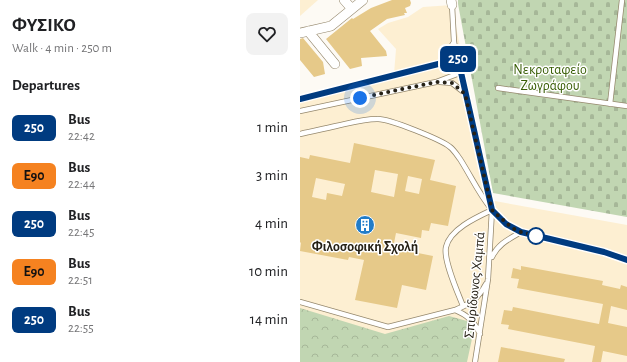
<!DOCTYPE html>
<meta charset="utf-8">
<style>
body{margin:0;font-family:"Alegreya Sans",sans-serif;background:#f2f2f2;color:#202124;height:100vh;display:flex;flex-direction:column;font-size:15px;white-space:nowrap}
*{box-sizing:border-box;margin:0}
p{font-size:13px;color:#757577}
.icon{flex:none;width:22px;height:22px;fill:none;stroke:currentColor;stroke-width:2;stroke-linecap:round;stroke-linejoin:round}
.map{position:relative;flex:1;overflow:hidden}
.panel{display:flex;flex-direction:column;background:#fff;width:300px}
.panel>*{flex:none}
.badge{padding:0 8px;border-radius:6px;font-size:14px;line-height:26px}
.you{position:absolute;width:20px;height:20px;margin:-10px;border:3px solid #fff;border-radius:50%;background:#1a73e8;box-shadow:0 0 0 6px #1a73e833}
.map>.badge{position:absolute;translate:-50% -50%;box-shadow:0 0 0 2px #fff}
h2{padding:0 12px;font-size:15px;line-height:36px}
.round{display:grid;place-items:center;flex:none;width:42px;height:42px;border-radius:8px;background:#f2f2f2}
.summary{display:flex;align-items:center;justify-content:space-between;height:68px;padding:0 12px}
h1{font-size:19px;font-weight:700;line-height:30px}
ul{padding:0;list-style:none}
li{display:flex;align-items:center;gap:12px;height:48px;padding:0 12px}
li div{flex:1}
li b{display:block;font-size:15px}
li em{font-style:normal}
li .badge{min-width:44px;font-weight:700;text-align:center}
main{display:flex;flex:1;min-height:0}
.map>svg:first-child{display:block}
.built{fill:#fdefd2}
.forest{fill:url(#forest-crowns)}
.cemetery{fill:url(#cemetery-stones)}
.building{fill:#e6c989;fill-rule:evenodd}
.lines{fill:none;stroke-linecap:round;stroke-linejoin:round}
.lane-casing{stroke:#95886d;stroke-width:6}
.street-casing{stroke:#95886d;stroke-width:10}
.lane{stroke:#fff;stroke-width:4.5}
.street{stroke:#fff;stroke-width:9}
.line-casing{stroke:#fff;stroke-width:9}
.line{stroke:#003b80;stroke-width:6}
.walk{stroke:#262116;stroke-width:4;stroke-dasharray:0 7.2}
.stop-dot{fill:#fff;stroke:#003b80;stroke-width:2}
.labels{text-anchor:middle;stroke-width:3;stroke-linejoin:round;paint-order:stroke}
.park-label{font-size:14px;fill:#375d04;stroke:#fff}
.poi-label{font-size:14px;font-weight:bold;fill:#262116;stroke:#fff}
.street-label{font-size:14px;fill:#262116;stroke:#fff}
</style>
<main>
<section class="panel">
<div class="summary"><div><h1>ΦΥΣΙΚΟ</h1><p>Walk · 4 min · 250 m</p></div><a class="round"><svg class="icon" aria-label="heart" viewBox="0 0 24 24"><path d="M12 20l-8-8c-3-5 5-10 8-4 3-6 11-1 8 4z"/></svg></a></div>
<h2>Departures</h2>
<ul>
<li><span class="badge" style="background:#003b80;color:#fff">250</span><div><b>Bus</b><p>22:42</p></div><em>1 min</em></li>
<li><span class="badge" style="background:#f58220;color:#111">Ε90</span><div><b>Bus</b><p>22:44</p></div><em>3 min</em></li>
<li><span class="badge" style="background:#003b80;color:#fff">250</span><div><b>Bus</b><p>22:45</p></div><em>4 min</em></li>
<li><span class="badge" style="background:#f58220;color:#111">Ε90</span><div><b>Bus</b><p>22:51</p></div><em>10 min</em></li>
<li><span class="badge" style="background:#003b80;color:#fff">250</span><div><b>Bus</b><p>22:55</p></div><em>14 min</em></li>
</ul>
</section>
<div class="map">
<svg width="327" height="362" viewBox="0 0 327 362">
<defs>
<pattern id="forest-crowns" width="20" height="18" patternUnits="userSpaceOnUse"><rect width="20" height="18" fill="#c1d6b2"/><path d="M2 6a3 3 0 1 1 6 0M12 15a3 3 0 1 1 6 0" fill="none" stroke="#a6b798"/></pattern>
<pattern id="cemetery-stones" width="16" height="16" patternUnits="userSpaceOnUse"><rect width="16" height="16" fill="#c1d6b2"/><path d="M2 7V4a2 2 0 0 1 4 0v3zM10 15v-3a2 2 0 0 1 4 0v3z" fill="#a6b798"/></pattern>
</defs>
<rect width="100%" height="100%" fill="#fdfaf4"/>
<path class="built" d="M0,0h18l-18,16z
M152,5l37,195 138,25v137h-327v-266l94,-22 2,-25 -18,-20 10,-6 20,-6 15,-10z"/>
<path class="forest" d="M0,308l85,26 64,-18 18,5 6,13 -6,28h-167z"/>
<path class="cemetery" d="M158,0h169v217l-134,-24 -35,-189z"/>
<path class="building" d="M92,0h18l1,3 -1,3 -5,2 2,5h-3l1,2 -18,4 -17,12 16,20 1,5 -26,2 1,8 -12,3 -24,-30 26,-21 1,1 18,-11z
M3,38l20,24 2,12 -11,3 -14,-17v-21z
M54,143l81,17 -5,20 26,6 -8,40 -17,-3 -2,8 -7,-1 -1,8 -25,-5 -3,15 40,8 -7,34 -24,-5 -5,23 -42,-8 9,-40 -15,-3 -1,3 -48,-9 1,-8 -1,-1v-85l9,2 1,-4 40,8zM75,170l23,4 -4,23 -23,-5zM108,176l14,3 -3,15 -14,-3zM16,178l29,6 -3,12 -15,-3 -1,7 -14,-3z
M221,266l82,15 -1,4 18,4 1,-4 6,2v23l-16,-4 -3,17 19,4v29l-24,-5 -2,11h-9l3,-16 -87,-17 1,-4 -8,-1 3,-14 8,1 1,-4 86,17 4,-20 -86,-16 2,-9 -8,-1 2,-10 8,2z
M201,347l64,12 -1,3h-66z"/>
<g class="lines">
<defs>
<path id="lane" d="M152,5l2,37 6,31 32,137 -4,69 -13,83
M140,64l14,-22
M140,82l12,1 13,10
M198,88l129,18
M0,99l158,-40
M310,104l12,-104
M0,111l136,-29 24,-9
M0,134c12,-3 24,-5 36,-8 14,-3 27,-7 41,-7 11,-1 65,21 73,28 4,3 7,8 10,12 19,30 27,56 61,73l83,20 23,8
M192,257c6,-13 17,-18 29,-25
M0,302l88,25 67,-17c12,5 19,11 25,24
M163,306c-5,-13 -20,-46 -17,-59 4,-18 31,-30 46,-37
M155,310c15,-6 23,-11 31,-26"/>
<path id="street" d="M44,0l8,9
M151,0l1,5
M8,31l27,33
M0,33l31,-7 32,-26"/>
</defs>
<use href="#lane" class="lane-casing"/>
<use href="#street" class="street-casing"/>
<use href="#lane" class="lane"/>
<use href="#street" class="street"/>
</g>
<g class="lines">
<defs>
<path id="line" d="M0,99l158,-40 34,151 14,14 15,8 83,20 23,8"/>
</defs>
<use href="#line" class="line-casing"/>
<use href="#line" class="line"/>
<path class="walk" d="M60,98l76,-16 16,1 13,11 27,116 20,18 9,4 15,4"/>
</g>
<defs>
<symbol id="building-disc" viewBox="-11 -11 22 22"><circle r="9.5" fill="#207cc9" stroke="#fff"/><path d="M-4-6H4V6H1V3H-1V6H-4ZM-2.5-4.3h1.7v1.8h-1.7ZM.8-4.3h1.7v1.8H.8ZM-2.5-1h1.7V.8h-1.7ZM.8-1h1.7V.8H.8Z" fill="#fff"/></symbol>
</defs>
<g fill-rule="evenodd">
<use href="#building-disc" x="54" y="214" width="22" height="22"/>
</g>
<circle class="stop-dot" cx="236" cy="236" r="8"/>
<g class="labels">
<g class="park-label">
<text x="250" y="74">Νεκροταφείο<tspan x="250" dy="16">Ζωγράφου</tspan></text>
</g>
<g class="poi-label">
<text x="65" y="251">Φιλοσοφική Σχολή</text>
</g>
<g class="street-label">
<text transform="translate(174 285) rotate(-84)" y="5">Σπυρίδωνος Χαμπά</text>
</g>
</g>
</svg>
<div class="you" style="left:60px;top:98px"></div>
<b class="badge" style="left:158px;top:59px;background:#003b80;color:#fff">250</b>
</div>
</main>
